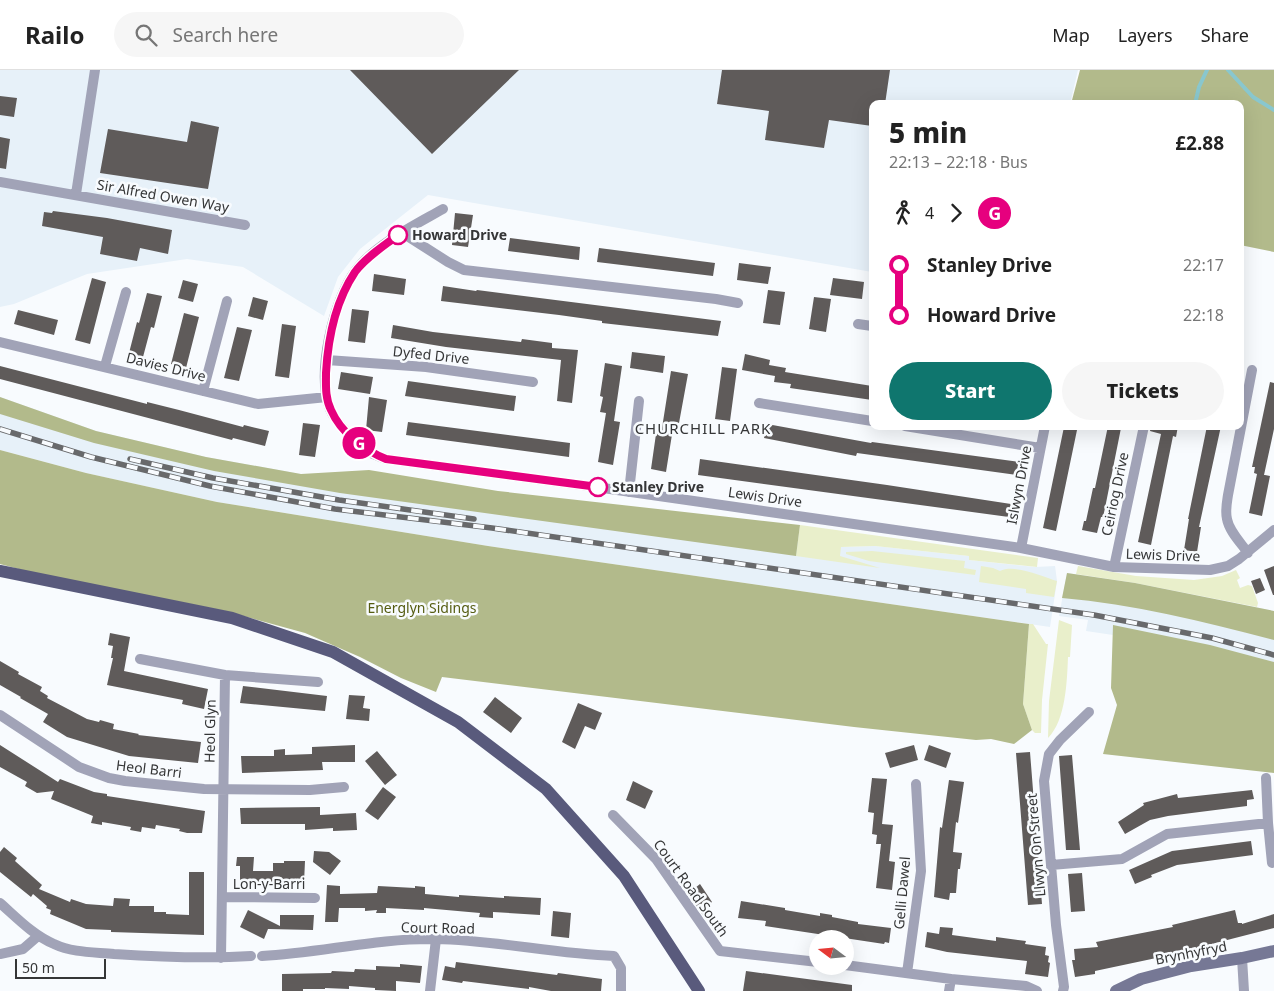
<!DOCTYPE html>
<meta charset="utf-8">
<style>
body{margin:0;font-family:"Noto Sans",sans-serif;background:#f6f6f6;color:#222;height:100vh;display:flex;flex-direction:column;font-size:19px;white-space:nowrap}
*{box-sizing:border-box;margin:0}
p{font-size:16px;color:#767676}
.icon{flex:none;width:28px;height:28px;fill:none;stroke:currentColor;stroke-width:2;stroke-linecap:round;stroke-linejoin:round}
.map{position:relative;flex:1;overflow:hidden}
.side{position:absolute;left:869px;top:30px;width:375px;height:330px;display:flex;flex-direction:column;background:#fff;border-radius:10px;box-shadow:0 5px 20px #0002}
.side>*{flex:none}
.badge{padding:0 10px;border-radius:16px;font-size:18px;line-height:32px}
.needle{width:32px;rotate:286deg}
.tools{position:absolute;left:809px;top:860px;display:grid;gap:10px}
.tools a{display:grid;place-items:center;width:45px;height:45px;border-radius:50%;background:#fff;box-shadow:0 5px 20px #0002;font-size:25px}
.scale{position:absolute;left:15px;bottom:12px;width:91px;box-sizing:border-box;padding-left:5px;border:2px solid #353637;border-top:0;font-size:14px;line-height:18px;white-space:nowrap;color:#353637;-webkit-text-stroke:4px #f8fbfe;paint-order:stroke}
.map>.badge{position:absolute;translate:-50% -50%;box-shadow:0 0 0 2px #fff}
.legs{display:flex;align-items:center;gap:8px;height:55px;padding:0 20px;font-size:16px}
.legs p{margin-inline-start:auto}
.overview{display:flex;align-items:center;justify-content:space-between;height:85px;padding:0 20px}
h1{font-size:28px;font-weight:800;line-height:38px}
.action{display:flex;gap:10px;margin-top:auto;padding:10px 20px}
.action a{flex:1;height:58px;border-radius:30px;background:#0f766e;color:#fff;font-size:20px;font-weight:800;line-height:58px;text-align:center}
.action a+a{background:#f6f6f6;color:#222}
ul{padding:0 20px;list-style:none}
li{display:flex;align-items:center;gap:18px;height:50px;font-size:19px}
li i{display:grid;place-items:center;width:8px;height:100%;margin:0 6px;background:currentColor}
li i::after{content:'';width:12px;height:12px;margin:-6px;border:4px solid;border-radius:50%;background:#fff}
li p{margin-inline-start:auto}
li:first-child i{background:linear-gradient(#0000 50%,currentColor 0)}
li:last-child i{background:linear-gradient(currentColor 50%,#0000 0)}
header{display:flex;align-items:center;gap:30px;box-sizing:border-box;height:70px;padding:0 25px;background:#fff;border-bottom:1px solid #e0e0e0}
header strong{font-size:24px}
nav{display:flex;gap:28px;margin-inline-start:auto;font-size:18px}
.search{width:350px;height:45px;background:#f6f6f6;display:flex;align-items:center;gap:12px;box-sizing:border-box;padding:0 18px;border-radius:28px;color:#767676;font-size:19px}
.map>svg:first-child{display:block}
.built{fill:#e7f1f9}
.green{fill:#e9efcb}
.forest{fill:#b2ba8b}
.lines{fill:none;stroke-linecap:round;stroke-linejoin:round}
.stream{stroke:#89c7ce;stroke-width:4}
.building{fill:#5f5b5a}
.street{stroke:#a1a3b7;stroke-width:10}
.secondary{stroke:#767895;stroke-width:12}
.primary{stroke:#595a7c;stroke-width:12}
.rail-casing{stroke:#68696b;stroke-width:5.5}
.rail{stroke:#f8fbfe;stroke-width:4;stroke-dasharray:11;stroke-linecap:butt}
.line-1-casing{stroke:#fff;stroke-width:11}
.line-1{stroke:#e6007e;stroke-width:8}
.stop-1-dot{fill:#fff;stroke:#e6007e;stroke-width:2.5}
.labels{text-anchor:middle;stroke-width:5;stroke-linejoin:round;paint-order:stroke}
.street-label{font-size:14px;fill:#353637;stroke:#f8fbfe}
.stop-label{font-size:14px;font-weight:bold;fill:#353637;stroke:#f8fbfe;text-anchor:start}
.park-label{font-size:14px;fill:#565d12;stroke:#f8fbfe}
.neighbourhood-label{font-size:15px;letter-spacing:1px;fill:#353637;stroke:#f8fbfe}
</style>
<header>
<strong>Railo</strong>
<div class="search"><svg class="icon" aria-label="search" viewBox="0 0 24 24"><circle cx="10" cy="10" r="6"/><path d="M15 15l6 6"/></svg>Search here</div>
<nav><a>Map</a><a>Layers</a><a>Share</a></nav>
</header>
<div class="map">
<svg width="1274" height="921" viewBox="0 0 1274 921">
<rect width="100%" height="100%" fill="#f8fbfe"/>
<path class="built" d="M0,0h1078l-8,34h-198v168l-444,-77 -68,54 -22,28 -14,39 -81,-49 -56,-8 -100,15 -73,30 -14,3z
M0,327l96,34 110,26 95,17 497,68 45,5 32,-1 94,10v4l66,7 20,-1 2,15 -7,46 -562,-81 -271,-44 -131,-29 -86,-23z
M1067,503l68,10 139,28v62l-161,-38 -27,-4 2,-11 -29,-4z"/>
<path class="green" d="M800,455l238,33 -1,9 -68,-7v-4l-94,-10 -34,1 -1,9 40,12 -84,-12z
M872,481l93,10 -1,7 12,2 -1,5 -106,-14 -23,-7v-2z
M981,496l12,2 7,3c14,-7 42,5 57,10l-3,16 -28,-4v-4l-47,-7z
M1078,496l58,10 58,4 28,-4 14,-6 4,8 -3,2 3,8 8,-3 4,1 6,17 -1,4 -122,-24 -59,-9z
M1059,550l13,5 -2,32h-2c-1,24 -2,63 -20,81l1,-37z
M1029,554h4l13,20h2l-6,56 -1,33h-6l-3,-3 -9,-26z"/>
<path class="forest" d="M1080,0h194v182l-34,-7v-141h-169z
M0,327l96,34 110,26 95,17 68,-4 129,21 302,34 -4,31 -456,-63 -126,-22 -120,-28 -94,-29z
M0,380l86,23 131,29 271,44 541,78 -6,80 9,26 -18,14 -23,-5 -15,1 -122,-13 -412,-50 -6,15 -35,-14 -41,-21 -55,-24 -80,-22 -195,-39 -30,-8z
M1067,503l68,10 139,28v29c-70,-18 -140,-36 -212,-42z
M1113,555l97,20 64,17v111l-171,-19 14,-49 -6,-17z"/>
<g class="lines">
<path class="stream" d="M1228,0l25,27 21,13
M1195,34l4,-17 8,-17"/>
</g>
<path class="building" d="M350,0h169l-87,84z
M722,0h168l-5,34h-13v22l-43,-6 -5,28 -59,-8 4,-29 -52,-7z
M0,26l17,2 -3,19 -14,-2z
M191,51l28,6 -11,62 -108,-16 8,-44 79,13z
M0,67l10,2 -4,30 -6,-1z
M53,141l54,7 65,12 -4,24 -28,-6 -3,13 -37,-7 3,-17 -61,-11 2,-14 8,1z
M455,143l18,2 -5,32 -16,-2z
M510,168l70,9 -1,13 -71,-9z
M599,178l116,15 -2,13 -116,-14z
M739,193l32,4 -3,17 -31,-4z
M374,204l32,5 -2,16 -32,-4z
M92,208l14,4 -16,62 -15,-4z
M833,208l31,4 -2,17 -32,-4z
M183,210l15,4 -5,18 -15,-4z
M443,216l33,5 1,-1 244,31 -3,15 -116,-13v-2l-43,-6 -118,-14z
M768,220l17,2 -5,33 -17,-2z
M147,223l15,3 -8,32 -3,-1 -8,30 -14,-4 8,-31 2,1z
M253,227l15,4 -5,19 -15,-4z
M814,227l17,2 -5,33 -17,-3z
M352,239l17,2 -4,32 -17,-2z
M18,240l40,10 -4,15 -40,-11z
M184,243l15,4 -13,51 -15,-4z
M282,254l14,2 -7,52 -14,-2z
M393,255l40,7 88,10 1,-3 30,4v5l26,2 -6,53 -15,-2 4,-41 -115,-13 -55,-9z
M237,257l15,3 -13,51 -15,-3z
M632,282l33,4 -2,17 -33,-5z
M745,284l25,6 -1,5 17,3 -1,4 87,14v14l-82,-12 1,-4 -17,-2 1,-6 -33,-6z
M605,293l17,3 -8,55 6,1 -7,43 -15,-3 8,-49 -6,-1 3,-15 -3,-1z
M0,296l147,38v-2l32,8 64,17 1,-2 25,6 -4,15 -32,-8 -1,2 -232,-61z
M722,297l15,2 -7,52 -15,-2z
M671,301l17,3 -9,49 -5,-1 -8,50 -15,-3 6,-42 5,1z
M341,302l32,5 -3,17 -32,-5z
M408,311l108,15 -2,15 -109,-15z
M1270,312l4,1v46l-10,46 -4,-1 10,2 -8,40 -13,-3 8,-39 -3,-1 1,-6h-3z
M369,327l18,3 -5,32 -16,-2z
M408,352l162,21 -1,14 -163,-22z
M303,353l17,2 -5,32 -16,-2z
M767,354l104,19 1,-1 147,20 -2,13 -160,-22 -1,3 -92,-18z
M1108,356l13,2 -16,80 -2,9h-2l-4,16 -15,-3 2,-9h2l7,-33h2z
M1151,356h27l-2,11 -3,-1 -22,109 -13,-3 23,-108 -11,-3z
M1207,356h14l-22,101h2l-4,25 -13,-2 5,-31h-1z
M1064,357l13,3 -21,101 -13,-3z
M700,389l187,26 124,19 -2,13 -311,-42z
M1274,496v29h-1l-9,-25z
M1260,508l5,12 -9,4 -5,-13z
M110,563l20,4 -6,34 84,18 -4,20 -22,-5 1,-4 -76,-15 6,-27h-2l2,-12 -5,-1z
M0,591l19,11 -1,2 24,13 -2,4 8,5 -1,2 40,21 12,3 1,-2 14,4 -1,5 26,5 -1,1 63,7 -3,21 -69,-7 -62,-19 -24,-15 5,-8 -28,-16 1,-1 -21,-12z
M243,616l84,10 -2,15 -85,-8z
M349,625l16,1 -2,12 7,1 -1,12 -23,-2z
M495,627l27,21 -11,15 -28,-21z
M578,633l24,10 -7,17 -10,-4 -10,23 -13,-7z
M0,675l58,37 2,-3 34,13 13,2v2l98,15 -3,22h-15l-8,-2 1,-2 -24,-4 -1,4 -13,-2 -1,5 -11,-2 1,-3 -29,-5v3l-11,-2 2,-7 -42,-17 3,-8 -17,2 -12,-7 2,-4 -27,-15z
M355,675v17h-33l1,8 -81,3 -1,-17h33v-6l11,-1v6l27,-1v-7z
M914,675l4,15 -28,8 -5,-15z
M929,675l22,8 -5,15 -22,-8z
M377,681l20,24 -12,10 -20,-24z
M1030,682l12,152 -14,1 -12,-152z
M1072,685l8,95h-14l-7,-94z
M872,708l15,1 -5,45 11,1 -4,36 6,1 -3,28 -16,-2 5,-44h-5l1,-9 -5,-1 2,-21 -6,-1z
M949,710l15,2 -6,41 -2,-1 -3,30 9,1 -2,16h-2l-2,24h-6l-1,7 -15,-3 6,-70 2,1z
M633,711l20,10 -8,18 -19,-9z
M383,717l13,10 -18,23 -13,-9z
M1252,720l2,9 -7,1v6l-79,10 -18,4 -25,14 -7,-12 26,-17 -1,-2 34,-9 1,4z
M320,737v8l36,-2 1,17 -24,1v-3l-28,2v-6h-64l-1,-16z
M1251,771l2,14 -76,10 -26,10 1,2 -17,7 -6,-14 43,-19z
M4,777l13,11 -2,3 27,24 -3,4 31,13 1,-3 15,5 27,2 1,-8 16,1 -1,7h25v6h12v2l23,1v-43h15v63l-93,-3v-2l-25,-1 -36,-15 1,-4 -5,-2 1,-2 -14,-12 -2,3 -31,-25v-20z
M314,781l15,1 12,9 -11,14 -17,-13z
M237,787h17l-1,14h20v-8h11v-2h21l-1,22 -51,-1v2h-13v-18h-4z
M1082,803l3,38 -14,1 -3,-38z
M700,814l12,18 -7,5 5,8 -5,3 -14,-20 1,-1 -2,-5z
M327,815l13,1v8l37,-1 1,-7 37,2v-2l10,1v7l34,3v-2l45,3v-2l37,2 -1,17 -47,-3v6l-14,-1 1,-4 -56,-5v2l-38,-2v5h-10l1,-3 -12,1v-3h-26l-1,14h-13z
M741,831l44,7v2l35,6v-3l12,2v2l26,5v2l33,4 -2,15 -4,-1 -1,2 -119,-18 1,-5 -28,-3z
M248,840l32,16v-11h34l-1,15 -45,-1 -4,10 -24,-12z
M1235,840l3,13h4v1l32,-10v14l-113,29 -66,14v3l-20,3 -3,-17h3l-1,-11 24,-2 -2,-5 77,-15 -1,-2z
M553,841l18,2 -2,25 -18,-2z
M940,857l13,1 -1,7 44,6v-4l30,4 -1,3 21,3 -1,8 4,1 -1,6 2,1 -2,14 -23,-3 2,-13 -80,-9 -22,-5 2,-15 12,2z
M456,892l101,13 1,-2 44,6 -1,12h-50l-22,-4v2l-66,-8 -1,2 -20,-3 3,-14 10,2z
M400,894l22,2 -2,17 -24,-2v10l-21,-1v-2l-26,-2v3l-24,-1v1h-22v2h-21v-17l49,-1 1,-2 22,1 1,-3 21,1v-4l24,1z
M746,901l106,14v6h-109z"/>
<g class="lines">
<path class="street" d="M0,112l245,43
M76,124l19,-124
M443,139c-28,16 -67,35 -87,61 -23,30 -40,104 -26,139 6,14 26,35 39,43 5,3 12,5 17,7l196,26 439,63 93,19 96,3 18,-4 11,-7 35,-29
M401,162l47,30 16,8 252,29 22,4
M858,254l14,2
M0,272l258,62 69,-7
M327,290l99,7 107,15
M105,296l21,-74
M203,321l24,-90
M759,333l113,18
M905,356l135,22
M629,422l10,-91
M1021,478l24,-122
M1248,483c-7,-10 -19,-22 -21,-34 -2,-8 0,-17 1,-24l24,-125
M1114,497l30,-141
M140,589l85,16 93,7
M0,645l79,52 30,11 16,3 79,8 106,1 34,-3
M1266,708l2,45 4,40
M613,745l43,44 64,92 98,11
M1051,795l71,-6 45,-25 101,-11
M222,827l93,1
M0,833c17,15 33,32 54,41 19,9 40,8 60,10 46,3 92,5 137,2
M0,884l23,-5 15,-13
M262,886c58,-3 115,-18 174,-17 60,1 118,15 178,17l7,12v23
M221,888l4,-283
M1242,888l2,33
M845,895l106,14 75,7 11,5
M907,903l14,-102 -5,-87
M430,921l6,-52
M949,921l2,-12
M1063,921l1,-4 -8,-62 -12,-144 5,-27 11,-14 29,-28"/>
<path class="secondary" d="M1116,921l25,-12 50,-13 51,-8 32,-7"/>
<path class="primary" d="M0,501l232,47 101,34 125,70 88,67 78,87 75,115"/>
<defs>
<path id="rail" d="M0,359l91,28 119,29 125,23 157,19 602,87 118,23 62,17
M130,389l83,19 126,22 135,19"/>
</defs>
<use href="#rail" class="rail-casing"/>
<use href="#rail" class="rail"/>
</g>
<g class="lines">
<defs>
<path id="line-1" d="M398,165c-14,11 -32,22 -43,37 -20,30 -27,65 -29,101 0,12 -1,25 5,37 10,23 33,40 55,49l212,28"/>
</defs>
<use href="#line-1" class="line-1-casing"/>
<use href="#line-1" class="line-1"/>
</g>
<g class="stop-1-dot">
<circle cx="398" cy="165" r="9"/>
<circle cx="598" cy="417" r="9"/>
</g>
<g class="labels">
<g class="street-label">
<text transform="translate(163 126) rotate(10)" y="5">Sir Alfred Owen Way</text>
<text transform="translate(431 285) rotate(6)" y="5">Dyfed Drive</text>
<text transform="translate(166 297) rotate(14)" y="5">Davies Drive</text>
<text transform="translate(1019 415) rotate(-79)" y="5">Islwyn Drive</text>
<text transform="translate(1115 424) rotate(-78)" y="5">Ceiriog Drive</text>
<text transform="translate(765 427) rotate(8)" y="5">Lewis Drive</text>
<text transform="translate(1163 485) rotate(2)" y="5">Lewis Drive</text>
<text transform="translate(210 661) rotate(-89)" y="5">Heol Glyn</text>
<text transform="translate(149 699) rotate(7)" y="5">Heol Barri</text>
<text transform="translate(1036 775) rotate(-95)" y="5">Llwyn On Street</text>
<text x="269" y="819">Lon-y-Barri</text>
<text transform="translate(691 818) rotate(54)" y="5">Court Road South</text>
<text transform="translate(902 823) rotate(-85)" y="5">Gelli Dawel</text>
<text transform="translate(438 858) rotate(1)" y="5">Court Road</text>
<text transform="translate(1191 883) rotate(-11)" y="5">Brynhyfryd</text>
</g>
<g class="stop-label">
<text x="412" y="170">Howard Drive</text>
<text x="612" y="422">Stanley Drive</text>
</g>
<g class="park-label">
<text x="422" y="543">Energlyn Sidings</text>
</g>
<g class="neighbourhood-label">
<text x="703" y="364">CHURCHILL PARK</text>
</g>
</g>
</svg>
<div class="tools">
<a><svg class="needle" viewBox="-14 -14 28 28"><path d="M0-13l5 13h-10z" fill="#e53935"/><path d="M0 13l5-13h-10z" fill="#767676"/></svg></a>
</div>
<div class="scale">50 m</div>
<b class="badge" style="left:359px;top:373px;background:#e6007e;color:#fff">G</b>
<section class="side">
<div class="overview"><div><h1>5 min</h1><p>22:13 – 22:18 · Bus</p></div><b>£2.88</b></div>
<div class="legs"><svg class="icon" aria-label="walk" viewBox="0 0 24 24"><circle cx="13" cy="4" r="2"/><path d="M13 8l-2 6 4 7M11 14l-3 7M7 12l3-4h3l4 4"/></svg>4<svg class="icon" aria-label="forward" viewBox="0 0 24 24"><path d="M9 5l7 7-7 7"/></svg><b class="badge" style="background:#e6007e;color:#fff">G</b></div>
<ul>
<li><i style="color:#e6007e"></i><b>Stanley Drive</b><p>22:17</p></li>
<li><i style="color:#e6007e"></i><b>Howard Drive</b><p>22:18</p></li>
</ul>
<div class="action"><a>Start</a><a>Tickets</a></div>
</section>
</div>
